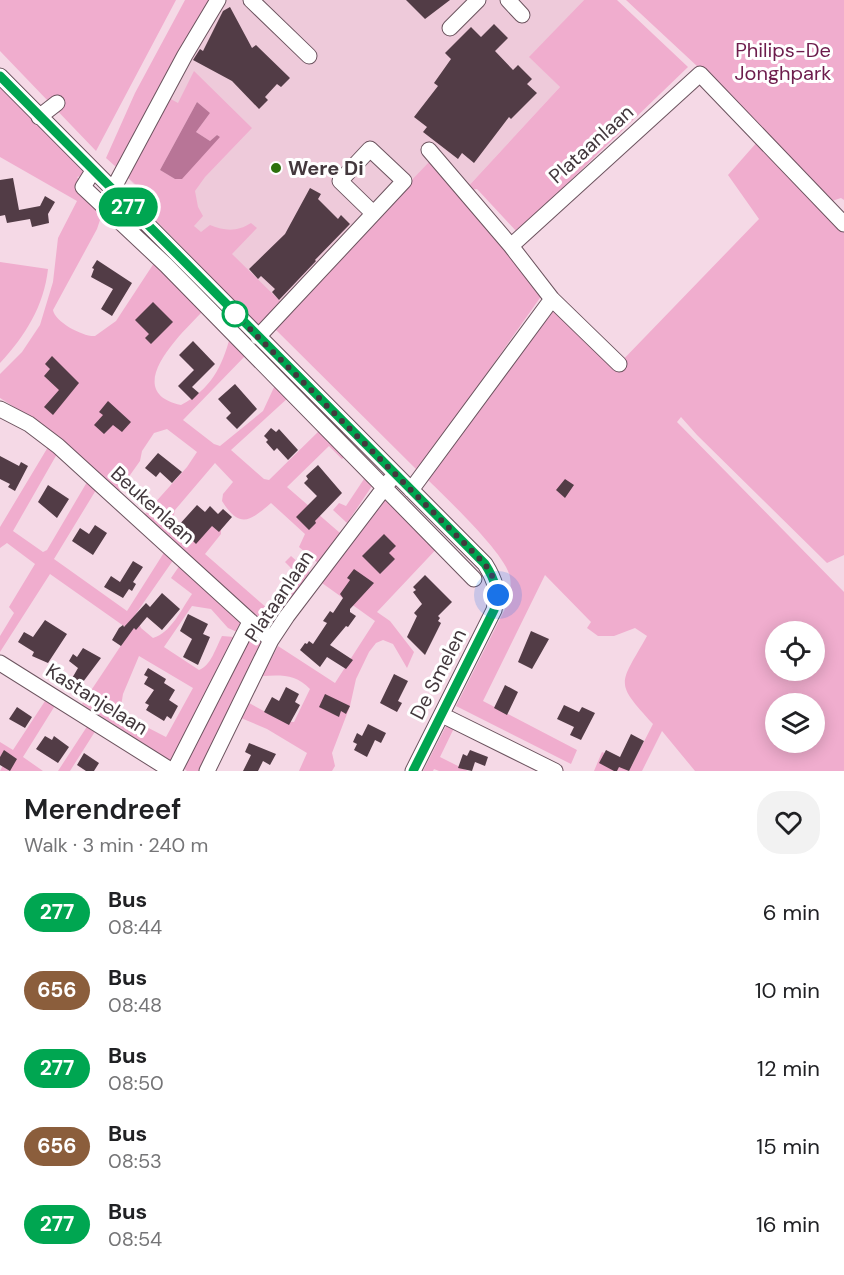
<!DOCTYPE html>
<meta charset="utf-8">
<style>
body{margin:0;font-family:"DM Sans",sans-serif;background:#f2f2f2;color:#202124;height:100vh;display:flex;flex-direction:column;font-size:22px;white-space:nowrap}
*{box-sizing:border-box;margin:0}
p{font-size:20px;color:#757577}
.icon{flex:none;width:33px;height:33px;fill:none;stroke:currentColor;stroke-width:2;stroke-linecap:round;stroke-linejoin:round}
.map{position:relative;height:771px;overflow:hidden}
.side{display:flex;flex-direction:column;background:#fff;flex:1}
.side>*{flex:none}
.badge{padding:0 12px;border-radius:20px;font-size:21px;line-height:39px}
.fabs{position:absolute;left:765px;top:621px;display:grid;gap:12px}
.fabs a{display:grid;place-items:center;width:60px;height:60px;border-radius:50%;background:#fff;box-shadow:0 3px 15px #0003;font-size:30px}
.you{position:absolute;width:30px;height:30px;margin:-15px;border:4px solid #fff;border-radius:50%;background:#1a73e8;box-shadow:0 0 0 9px #1a73e833}
.map>.badge{position:absolute;translate:-50% -50%;box-shadow:0 0 0 3px #fff}
.round{display:grid;place-items:center;flex:none;width:63px;height:63px;border-radius:24px;background:#f2f2f2}
.overview{display:flex;align-items:center;justify-content:space-between;height:102px;padding:0 24px}
h1{font-size:28px;font-weight:600;line-height:45px}
ul{padding:0;list-style:none}
li{display:flex;align-items:center;gap:18px;height:78px;padding:0 24px}
li div{flex:1}
li b{display:block;font-size:22px}
li em{font-style:normal}
li .badge{min-width:66px;font-weight:700;text-align:center}
.map>svg:first-child{display:block}
.built{fill:#eecada}
.green{fill:#f0adce;fill-rule:evenodd}
.water{fill:#b87597}
.building{fill:#523c46}
.lines{fill:none;stroke-linecap:round;stroke-linejoin:round}
.minor-casing{stroke:#6b535e;stroke-width:17}
.minor{stroke:#fff;stroke-width:15}
.line-casing{stroke:#fff;stroke-width:14}
.line{stroke:#00a651;stroke-width:9}
.walk{stroke:#43383d;stroke-width:6;stroke-dasharray:0 10.8}
.poi-dot{fill:#2c700c;stroke:#fff;stroke-width:2}
.stop-dot{fill:#fff;stroke:#00a651;stroke-width:3}
.labels{text-anchor:middle;stroke-width:6;stroke-linejoin:round;paint-order:stroke}
.park-label{font-size:20px;fill:#6d1c4c;stroke:#fff}
.street-label{font-size:20px;fill:#43383d;stroke:#fff}
.poi-label{font-size:20px;font-weight:bold;fill:#43383d;stroke:#fff;text-anchor:start}
</style>
<div class="map">
<svg width="844" height="771" viewBox="0 0 844 771">
<rect width="100%" height="100%" fill="#f5d9e6"/>
<path class="built" d="M209,0h375l-54,57 30,30 -96,104 -192,135 -147,-151z"/>
<path class="green" d="M0,0h176l-80,151 -96,-100z
M185,0h24l-42,97 11,6 16,-32 58,57 -47,49 -10,14 3,16 5,9 -9,10 7,6 9,-7c15,6 27,7 41,-2l6,5 -25,26 52,51 -22,24 -124,-127 8,-12 -2,2 -38,-34 29,-65zM197,102l13,11 -14,19 14,9 7,-6 3,2 -45,42 -15,-9z
M584,0h33l71,67 -171,165 -40,-43 -13,2 96,-104 -31,-30z
M626,0h218v200l-3,-2 -12,4 -117,-122z
M0,82l86,93 -9,2 29,25 -9,27 -44,81c2,12 30,27 42,26l21,-15 40,-61 48,50c-19,20 -86,81 -23,95 30,-16 41,-38 49,-68l17,17 -64,66 31,24 6,2 43,-35 13,-28 13,14 -58,53 33,29 5,1 51,-50 26,25 -4,4 -13,-13 -42,41 53,46 -22,30 -19,-16 6,-13 -34,-31c-20,17 -31,27 -49,-2l1,-7 10,-12 -18,-19 -40,47 -2,10 10,12 4,2 19,-15 15,9v6l-16,20 63,55 28,-36 -11,-11 6,-6 19,17 -42,55 -124,-113 43,-48 10,-15 -30,-23 -13,4 -12,18 -2,10 -22,31 -77,-68 -41,-26v-24l22,-22 18,-27 13,-43 5,-44 19,-37 -77,-44z
M758,141l86,89v325l-17,8 -130,-128 -16,-18 -4,5 167,170v179h-149l-33,-40 -20,40h-48l8,-19 30,13 21,-41c-39,-43 -34,-38 -6,-88l-12,-8 -21,8h-16l-11,-8 4,-6 -46,-47 -62,126 94,49 -6,14 -115,-58 49,-97c4,-11 7,-21 5,-32 -4,-23 -65,-80 -84,-99l126,-169 64,58 143,-148 -31,-44zM776,632h38v38h-38zM776,704h38v38h-38z
M431,160l111,135 -124,176 -146,-145z
M0,262l48,7c-4,37 -23,67 -48,94z
M48,447l9,7 -44,77 30,21 4,-2 40,-68 9,8 -42,69 73,52 38,-60 9,8 -39,56 6,13 12,10c18,-5 29,-30 39,-44l-21,-16 9,-13 62,56 -5,11 -9,-4 -17,-19 -19,-3 -28,41 35,23c12,-4 17,-23 23,-34l12,1 -62,125 -90,-58 40,-60 6,-15 -78,-55 -50,78v-16l14,-23 -5,-6 26,-43 -28,-21 -7,5v-21zM139,656l54,32 -27,49 -33,-17 -9,-7 -3,-7 2,-12z
M359,472l12,7 1,7 -25,37 -14,-13 6,-7 7,3 18,-27z
M388,493l55,49 -66,70 13,9 24,31 -7,16 -14,-24 -10,-4 -7,3 -7,9 -13,27 -6,27 -18,47 3,13 -3,5h-33l8,-18 -40,-24 -26,-11 8,-15 33,18 12,1 16,-33c-14,-15 -29,-14 -48,-13l16,-30 57,37 40,-62 -53,-38z
M252,631l10,11 -63,129h-12l-4,-3z
M47,698l9,6 -33,53 20,14h-43l3,-6 -3,-2v-21l13,8z
M449,720l7,4 -16,33 28,14h-29l-5,-2 -1,2h-10z
M88,725l8,5 -26,41h-12z"/>
<path class="water" d="M197,102l13,11 -14,19 14,9 7,-6 3,2 -38,42h-7l-15,-9z"/>
<path class="building" d="M406,0h44l-25,19z
M230,7l22,41 4,-3 34,33 -9,9 -4,-3 -12,13 3,3 -9,9 -27,-28 -39,-21 7,-11 3,2 20,-40z
M494,24l14,14 -13,13 18,19 5,-5 14,14 -5,5 10,9 -26,26 -2,-2 -35,46 -12,-10 -4,6 -35,-27 4,-5 -13,-10 24,-31 -4,-3 17,-24 -6,-6 26,-26 10,10z
M13,178l6,32 21,-4 5,-10 10,6 -7,12 1,9 -17,4 -2,-8 -23,4 -2,-8 -5,1v-36z
M310,188l11,6 -3,5 20,20 3,-4 9,9 -35,36 1,1 -37,39 -7,-8 3,-3 -14,-13 -3,3 -9,-10 36,-35z
M97,260l35,23 -20,33 -11,-7 12,-20 -22,-12 3,-8 -2,-1z
M153,302l20,20 -22,22 -6,-6 4,-4 -14,-14z
M193,341l22,23 -23,23 7,6 -7,7 -14,-14 16,-16 -15,-15z
M52,356l27,27 -26,32 -9,-8 15,-17 -15,-14 6,-7 -5,-5z
M235,384l22,25 -20,20 -11,-11 5,-5 -13,-14z
M108,401l23,21 -9,10 -9,-7 -9,9 -10,-9 9,-10 -4,-3z
M271,428l5,4 3,-3 19,21 -10,10 -11,-12 -3,3 -8,-9 2,-2 -4,-4z
M158,453l24,19 -10,11 -12,-11 -4,5 -11,-9z
M0,456l19,10 2,-4 7,4 -13,25 -7,-4 2,-3 -10,-5z
M318,465l24,28 -27,28 1,2 -7,7 -13,-13 21,-21 -13,-13 4,-4 -2,-3z
M565,479l9,6 -9,13 -9,-8z
M48,485l21,14 -12,19 -19,-16z
M197,505l8,7 5,-6 8,8 5,-5 9,8 -13,15 -7,-6 -16,18 -18,-18z
M95,525l12,8 -14,22 -21,-14 8,-13 9,6z
M384,534l12,12 -7,7 6,6 -15,15 -18,-18z
M133,561l10,6 -10,15 3,2 -4,7 -3,-2 -6,9 -19,-11 7,-11 9,6z
M354,569l20,14 -24,26v3l6,4 -8,11 -2,-1 -16,19 23,15 -7,9 -19,-12 -7,10 -20,-17 5,-7 2,1 2,-3 4,3 14,-21 -4,-2 7,-10 3,2 10,-15 -3,-4 10,-14 -3,-2z
M425,575l27,27 -14,14 2,2 -2,3 3,2 -16,32 -18,-18 10,-21 -3,-3 8,-9 -9,-12 3,-2 -3,-3z
M162,593l18,16 -18,21 -15,-13 -11,13 -2,-2 -13,18 -9,-6 7,-12 4,-3 1,2 22,-24 4,4z
M188,614l20,10 -5,10 7,3 -12,28 -15,-8 9,-18 -12,-8z
M45,620l22,14 -19,29 -16,-7 2,-4 -16,-10 6,-10 9,5z
M531,631l18,8 -17,30 -14,-7z
M83,648l18,10 -21,28 -9,-6 7,-12 -9,-7 4,-7 4,3z
M148,668l18,11 -2,4 11,7 -6,10 9,6 -7,13 -4,-3 -3,5 -18,-11 3,-5 -4,-2 9,-13 -10,-6 4,-7 -4,-2z
M394,674l14,7 -10,20 4,2 -5,9 -17,-9z
M505,685l13,7 -11,23 -13,-7z
M286,687l13,7 -4,8 5,3 -11,20 -25,-13 8,-15 7,4z
M325,694l25,12 -4,8 -5,-3 -2,6 -20,-10z
M564,705l15,7 3,-5 13,6 -14,27 -11,-5 4,-8 -17,-8z
M17,707l15,10 -7,11 -16,-9z
M368,724l18,9 -5,10 -6,-3 -8,17 -13,-7 3,-6 -4,-2 4,-9 5,3z
M631,734l13,7 -15,30 -10,-4 -2,4h-3l-15,-8 7,-13 14,7z
M45,736l7,4 2,-4 15,11 -11,16 -22,-14z
M249,743l27,11 -6,11 -7,-4 -5,10h-15l8,-16 -6,-3z
M4,750l13,9 -7,12 -10,-6v-8z
M470,750l18,7 -3,9 -10,-4 -3,9 -14,-3 5,-14 4,2z
M84,753l15,10 -5,8h-8l-9,-6z"/>
<g class="lines">
<defs>
<path id="minor" d="M251,0l58,56
M508,0l14,15
M450,28l28,-28
M0,76l485,488c10,16 14,27 9,46l-81,161
M39,117l18,-14
M429,150l82,96
M93,171l-10,16 83,78 308,314
M112,191l73,-136 33,-55
M552,299l67,65
M258,337l146,-156 -34,-32 -30,32 33,32
M0,409l29,15 29,22 213,194
M411,490l141,-191 -41,-53 189,-172 144,150
M0,663l172,108
M442,715l113,56
M174,771l76,-149
M207,771l64,-131 16,-24 104,-137"/>
</defs>
<use href="#minor" class="minor-casing"/>
<use href="#minor" class="minor"/>
</g>
<g class="lines">
<defs>
<path id="line" d="M0,76l485,488c10,16 14,27 9,46l-81,161"/>
</defs>
<use href="#line" class="line-casing"/>
<use href="#line" class="line"/>
<path class="walk" d="M235,314l250,250 9,15 4,16"/>
</g>
<circle class="poi-dot" cx="276" cy="168" r="6"/>
<circle class="stop-dot" cx="235" cy="314" r="12"/>
<g class="labels">
<g class="park-label">
<text x="783" y="57">Philips-De<tspan x="783" dy="23">Jonghpark</tspan></text>
</g>
<g class="street-label">
<text transform="translate(591 144) rotate(-42)" y="7">Plataanlaan</text>
<text transform="translate(153 505) rotate(42)" y="7">Beukenlaan</text>
<text transform="translate(279 596) rotate(-56)" y="7">Plataanlaan</text>
<text transform="translate(438 674) rotate(-63)" y="7">De Smelen</text>
<text transform="translate(97 699) rotate(32)" y="7">Kastanjelaan</text>
</g>
<g class="poi-label">
<text x="288" y="175">Were Di</text>
</g>
</g>
</svg>
<div class="fabs">
<a><svg class="icon" aria-label="locate" viewBox="0 0 24 24"><circle cx="12" cy="12" r="6"/><path d="M12 2v4M12 18v4M2 12h4M18 12h4"/></svg></a>
<a><svg class="icon" aria-label="layers" viewBox="0 0 24 24"><path d="M12 4l9 5-9 5-9-5zM3 14l9 5 9-5"/></svg></a>
</div>
<div class="you" style="left:498px;top:595px"></div>
<b class="badge" style="left:128px;top:207px;background:#00a651;color:#fff">277</b>
</div>
<section class="side">
<div class="overview"><div><h1>Merendreef</h1><p>Walk · 3 min · 240 m</p></div><a class="round"><svg class="icon" aria-label="heart" viewBox="0 0 24 24"><path d="M12 20l-8-8c-3-5 5-10 8-4 3-6 11-1 8 4z"/></svg></a></div>
<ul>
<li><span class="badge" style="background:#00a651;color:#fff">277</span><div><b>Bus</b><p>08:44</p></div><em>6 min</em></li>
<li><span class="badge" style="background:#8b5e3c;color:#fff">656</span><div><b>Bus</b><p>08:48</p></div><em>10 min</em></li>
<li><span class="badge" style="background:#00a651;color:#fff">277</span><div><b>Bus</b><p>08:50</p></div><em>12 min</em></li>
<li><span class="badge" style="background:#8b5e3c;color:#fff">656</span><div><b>Bus</b><p>08:53</p></div><em>15 min</em></li>
<li><span class="badge" style="background:#00a651;color:#fff">277</span><div><b>Bus</b><p>08:54</p></div><em>16 min</em></li>
</ul>
</section>
